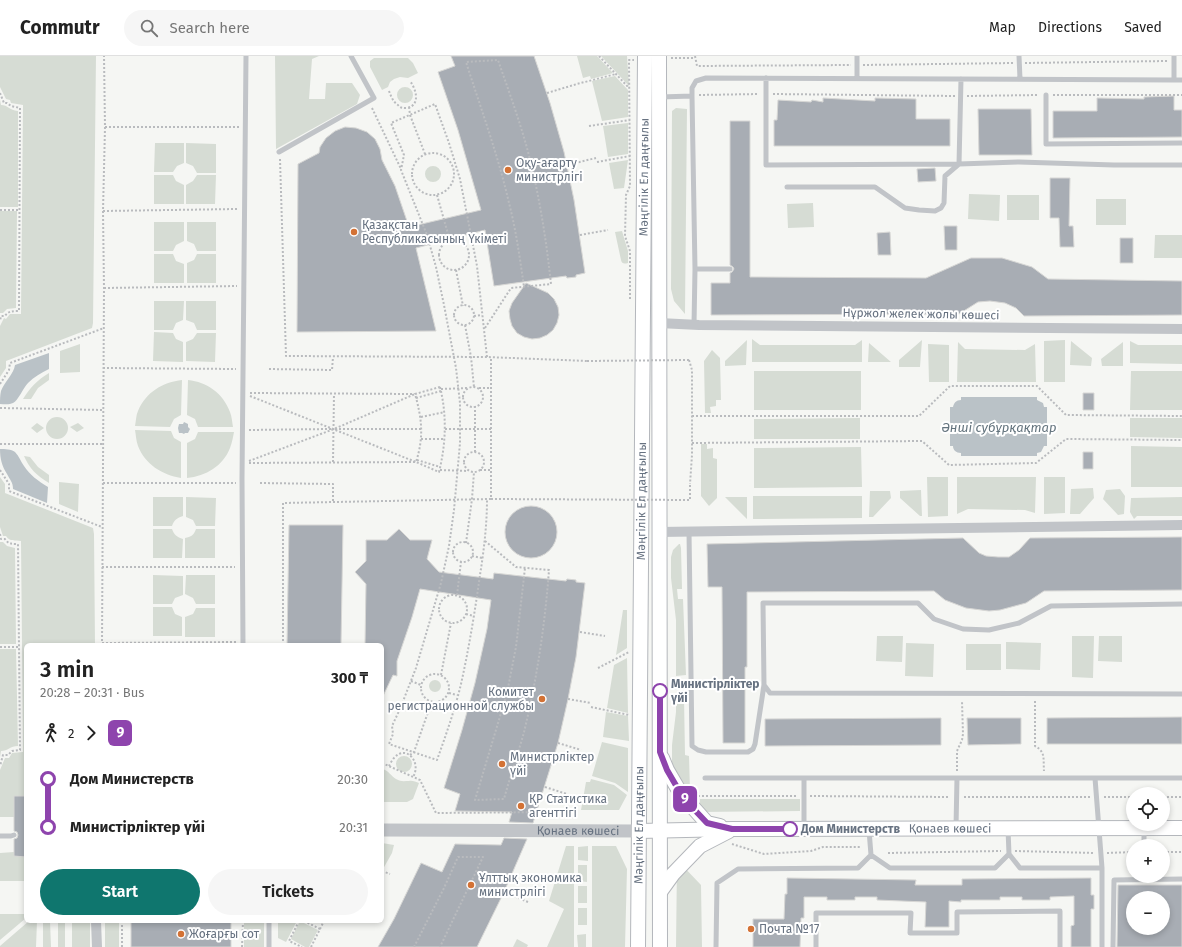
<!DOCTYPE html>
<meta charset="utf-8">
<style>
body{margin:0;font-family:"Fira Sans",sans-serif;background:#f6f6f6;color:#222;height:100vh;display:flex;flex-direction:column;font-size:15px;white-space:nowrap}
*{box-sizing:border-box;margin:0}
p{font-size:13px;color:#767676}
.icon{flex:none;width:22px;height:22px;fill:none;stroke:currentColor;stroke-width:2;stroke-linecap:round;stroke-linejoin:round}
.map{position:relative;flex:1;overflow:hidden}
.drawer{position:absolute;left:24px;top:587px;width:360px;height:280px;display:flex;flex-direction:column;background:#fff;border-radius:6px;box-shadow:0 2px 6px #0003}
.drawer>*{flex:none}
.badge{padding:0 8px;border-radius:6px;font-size:14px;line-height:26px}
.buttons{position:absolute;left:1126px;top:731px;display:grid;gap:8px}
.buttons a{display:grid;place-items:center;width:44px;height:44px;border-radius:50%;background:#fff;box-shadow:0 2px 6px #0003;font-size:20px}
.map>.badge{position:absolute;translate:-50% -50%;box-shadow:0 0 0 2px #fff}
.legs{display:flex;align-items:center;gap:6px;height:44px;padding:0 16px;font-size:13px}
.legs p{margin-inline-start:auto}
.headline{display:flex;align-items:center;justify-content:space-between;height:68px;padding:0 16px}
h1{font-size:22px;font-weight:600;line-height:30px}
.cta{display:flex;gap:8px;margin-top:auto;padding:8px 16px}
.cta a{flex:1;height:46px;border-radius:24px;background:#0f766e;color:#fff;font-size:16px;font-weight:600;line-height:46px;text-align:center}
.cta a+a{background:#f6f6f6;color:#222}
ul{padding:0 16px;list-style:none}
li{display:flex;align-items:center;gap:14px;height:48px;font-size:15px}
li i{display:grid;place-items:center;width:6px;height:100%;margin:0 5px;background:currentColor}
li i::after{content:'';width:10px;height:10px;margin:-5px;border:3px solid;border-radius:50%;background:#fff}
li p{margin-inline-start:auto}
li:first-child i{background:linear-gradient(#0000 50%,currentColor 0)}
li:last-child i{background:linear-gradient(currentColor 50%,#0000 0)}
header{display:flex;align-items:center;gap:24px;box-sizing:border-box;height:56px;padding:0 20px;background:#fff;border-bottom:1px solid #e0e0e0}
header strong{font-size:19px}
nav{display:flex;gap:22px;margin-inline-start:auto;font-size:14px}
.search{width:280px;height:36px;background:#f6f6f6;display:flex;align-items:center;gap:10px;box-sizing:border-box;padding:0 14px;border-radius:22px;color:#767676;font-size:15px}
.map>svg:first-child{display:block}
.green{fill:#d6dcd4}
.water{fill:#bac2c7}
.building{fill:#a8adb4;stroke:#d7d7d5;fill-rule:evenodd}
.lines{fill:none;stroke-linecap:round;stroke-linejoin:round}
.secondary-casing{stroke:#b4b7bc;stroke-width:16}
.path{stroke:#b9bbbe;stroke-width:2;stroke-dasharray:2 2;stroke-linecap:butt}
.service{stroke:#c1c4c8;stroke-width:5}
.minor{stroke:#c1c4c8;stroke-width:10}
.tertiary{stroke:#c1c4c8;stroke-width:13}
.secondary{stroke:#fff;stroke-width:14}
.path-bridge{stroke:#b9bbbe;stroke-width:2;stroke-dasharray:2 2;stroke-linecap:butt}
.line-1-casing{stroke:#fff;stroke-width:9}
.line-1{stroke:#8e44ad;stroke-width:6}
.poi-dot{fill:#d37235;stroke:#fff;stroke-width:1.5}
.stop-1-dot{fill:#fff;stroke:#8e44ad;stroke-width:2}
.labels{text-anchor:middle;stroke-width:4;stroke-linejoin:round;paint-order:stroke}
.poi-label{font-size:12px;fill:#677281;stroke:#fff;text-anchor:start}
.street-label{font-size:12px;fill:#677281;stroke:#fff}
.stop-label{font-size:12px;font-weight:bold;fill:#677281;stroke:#fff;text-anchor:start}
.water-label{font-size:13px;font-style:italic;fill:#63737d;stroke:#fff}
</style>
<header>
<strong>Commutr</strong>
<div class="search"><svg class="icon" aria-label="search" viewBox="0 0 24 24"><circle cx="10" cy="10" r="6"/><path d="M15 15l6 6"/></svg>Search here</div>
<nav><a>Map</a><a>Directions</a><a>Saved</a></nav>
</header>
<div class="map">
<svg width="1182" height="891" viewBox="0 0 1182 891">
<rect width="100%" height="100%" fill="#f5f6f3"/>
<path class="green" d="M0,0h96l-3,267 -1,5 -86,33v7l-6,9v-51l4,-8 2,1 4,-5h11l2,-209 -12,-2 -1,-3 -4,-1 -6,-12z
M275,0h44l-7,3 -3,40h16l1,-16h26l8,12 -3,9 -81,45z
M577,0h20l16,17 -22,6 -1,-3 -7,2z
M601,0h26l2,30z
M374,2h34l5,5 5,10 -10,5 -8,-1 -6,2 -4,3 -2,5 -6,3 -12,-23v-6z
M615,20l13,14v27l-26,4 -10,-40z
M397 39a8 8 0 1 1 16 0a8 8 0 1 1-16 0Z
M0,44l1,5c7,0 8,5 17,6v96h-18z
M676,52l11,1 -2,205 -11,-13 -3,-12 1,-178z
M628,67v31l-20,3 -5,-31z
M155,87h29v20l-7,3 -4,6h-19z
M186,87l30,1v29h-19l-4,-7 -7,-3z
M628,104l-4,28 -10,1 -5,-26z
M425 118a8 8 0 1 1 16 0a8 8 0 1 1-16 0Z
M154,119h19l3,6 8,4v19h-30z
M197,119h19l-1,29h-29v-19l7,-4z
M969,138l31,1 -1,26 -31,-2z
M1007,139h32v25h-32z
M1096,143h30v26h-30z
M813,147l1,24 -26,1 -1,-24z
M0,155h17l-1,97 -9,1 -4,4h-3z
M154,166h30v19l-8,4 -3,6h-19z
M187,166h29v29h-19l-3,-7 -7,-3z
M622,175l6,20v12c-4,1 -6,1 -7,-3l-6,-28z
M1155,179h27v23h-28z
M154,198h19l3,7 8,3v19h-30z
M197,198h19v29h-29v-20l7,-3z
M154,245h30l-1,19 -7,3 -3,7h-19z
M186,245h30v29h-19l-3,-7 -8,-3z
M154,276l19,1 3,6 7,3v20l-30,-1z
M197,277h19l-1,29 -29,-1v-19l7,-3z
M752,283l8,6h95l7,-5v22h-110z
M747,284l-1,25 -21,1v-5z
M922,284l-2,27h-21v-7z
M1065,284v42h-21v-41z
M1071,285l21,17 -1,8 -21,-1z
M1130,285l8,4h44v19l-52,-1z
M958,286l7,7 60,1 10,-6 1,38h-79z
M1123,286v24h-21l-1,-7z
M869,287l22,19h-23z
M80,288v28l-20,1v-22z
M928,288l21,1v37h-20z
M712,294l8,8 1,42h-5v6l-6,1 1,6h-6l-1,-52z
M754,315h107v39h-107z
M1131,315h51v39h-52z
M49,317v7l-11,8 -7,11h-8c7,-11 14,-19 26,-26z
M182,324l-1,35 -7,4 -4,8 -35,-1c1,-5 1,-11 3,-15 8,-19 25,-29 44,-31z
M188,324c19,2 35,13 42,32 2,5 2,10 3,15h-35l-3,-8 -8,-4z
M46 372a11 11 0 1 1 22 0a11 11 0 1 1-22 0Z
M860,362v21h-106v-20z
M1130,362h52v20l-52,-1z
M37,367l7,5 -7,5 -6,-5z
M78,367l6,5 -7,4 -7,-5z
M135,374l36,1 3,7 7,4v36c-19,-3 -36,-14 -43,-32 -2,-5 -2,-11 -3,-16z
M198,376h36c-1,5 -2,11 -4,16 -7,18 -24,28 -43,30v-35l8,-4z
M701,388h6v5l6,-1v10l4,1v39l-8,8 -8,-10z
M1131,390l51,1v40h-51z
M861,391l1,40 -108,1v-40z
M24,400l6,1 8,10 11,8v8c-12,-7 -20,-15 -25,-27z
M0,421l5,7v9l88,35 1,6 1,111h-69v151h-12v21h-14v-47l5,-12h4l3,-5 11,-1 -2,-211c-6,-1 -11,1 -15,-5h-3l-3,-9z
M927,421h21v39l-20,1z
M957,421h79l-1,36 -10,-3 -57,-1 -11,5z
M1044,421h21v36l-21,1z
M59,426l20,2 -1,28 -19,-8z
M1093,432l1,10 -14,16h-10l1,-25z
M1120,433l5,7 -1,18 -6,1 -15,-16 3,-9z
M921,434l1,26h-2l-20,-18v-7z
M870,435h20l1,7 -18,19h-4z
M753,440h109v22l-109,1z
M153,441h30v19c-6,2 -9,4 -11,10h-19z
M186,441l30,1 -1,28h-19l-3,-6 -7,-3z
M725,441h22v22z
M1182,441v19h-45l-3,3 -4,-7 1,-14z
M153,473h19c2,6 5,8 11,10l-1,19h-29z
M196,473h19v29h-30v-20c6,-1 9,-3 11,-9z
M0,486h3l4,4 8,2 1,96h-16z
M679,488h1l1,4 1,41h-5l1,10h5l3,76 -10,1v-56l-5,-42v-21l2,-7z
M153,519l30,1v19l-8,3 -3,6h-19z
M186,519h29v29h-19l-3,-6 -8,-4z
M153,551h19l3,7 7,3v19h-29z
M196,552h19v29h-30v-20l8,-3z
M623,554h4v38l-11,7z
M877,580h26l-1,26 -26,-1z
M1072,580h22l-1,42 -21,-1z
M1099,580h23v26l-24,-1z
M1006,586l35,1 -1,27 -34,-1z
M906,587l28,1 -1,33 -28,-1z
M966,588h35v26h-35z
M0,593h16l2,97c-8,0 -10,5 -17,5l-1,6z
M627,602l1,55 -21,-5 7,-43z
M429 630a6 6 0 1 1 12 0a6 6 0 1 1-12 0Z
M684,642l1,57 4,1 1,35 -9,-8 -9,-16v-22l4,-33v-13z
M606,656l22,4 1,25 -26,-4z
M602,686l26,6v44l-13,-9 -23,-7z
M396 708a8 8 0 1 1 16 0a8 8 0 1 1-16 0Z
M383,713c6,2 8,7 13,10 5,3 8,2 13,2 3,-1 7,1 10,2l-6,16 -6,3h-25v-30z
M591,723l23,6 13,10 -8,15h-38l5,-28h4z
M700,743h100v12l-100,1z
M382,787l12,2 -2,8 -9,16h-1z
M566,790h8v101h-27l17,-38 -15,-8z
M588,790v15l-10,-1v-13z
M592,790h24l11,23 -2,78h-33z
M14,796v4l12,1v24h-26v-28z
M677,807h3l21,22 1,62h-26z
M578,809h9v17l-9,-1z
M578,830h9v17h-9z
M578,852h9v17h-9z
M0,858h26v4l-26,22z
M29,865h8l-1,26h-36v-1z
M43,865h7l1,26h-8z
M58,865h7v26h-7z
M72,865h18v26h-18z
M105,865h14v26h-14z
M244,865h20v26h-20z
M278,865h19l-11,21 -8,-4z
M300,865l18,9 -9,17h-4l-14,-8z
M586,878v13h-8l-1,-12z
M517,883l11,6 -1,2h-14z"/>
<path class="water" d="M49,297v16c-8,4 -15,8 -21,14 -5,5 -10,18 -15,20 -4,2 -9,1 -13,1 0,-4 0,-9 1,-13 3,-9 13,-17 14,-26z
M961,341h76v3l6,3 1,4h3v39h-3l-3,6 -4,1v3h-76v-3c-5,0 -8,-3 -8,-7h-3v-39h3c1,-4 3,-7 8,-7z
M184,366l4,2v3l2,2 -2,4h-3l-1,1 -2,-1h-3l-1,-5 1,-4h4z
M0,393c5,0 11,0 15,3 4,4 6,10 9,14 6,9 14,15 24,21l-1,16 -34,-14c0,-7 -3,-9 -6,-15 -5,-8 -7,-15 -7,-25z"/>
<path class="building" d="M451,0h83l16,47 14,49 10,48 11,73 -9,2v2l-9,1 -1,-2 -72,10 -9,-56 -69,18 20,83 -139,1 1,-168 21,-11 1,-6 6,-9 9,-7 10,-4 11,1 11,4 8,7 5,10 2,11 13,26 14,41 72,-17 -23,-80 -20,-58 17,-6z
M1174,40v14h8v27l-129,1v-27h44v-13l47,1v-2z
M823,42l52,3v-3l41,1v20h34v27h-176v-26h3l1,-20 33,2 1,-2 11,2z
M978,53h53l1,46h-53z
M730,65h20v156l176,1 45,-20h31l30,9 16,12 134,2v34l-158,1 -8,-8 -11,-5 -15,-2 -12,1 -19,12 -248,1v-32h19v-10l2,-1 2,-3 -1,-2 -3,-2z
M935,112l1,13 -18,1 -1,-13z
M1050,122h20l-1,48h4l1,21h-14l-1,-29h-9z
M944,170h13v24h-12z
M890,176l1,23h-13l-1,-22z
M1120,182h13v25h-13z
M526,227l22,10 6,6 4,8 1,8 -2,8 -4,7 -6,5 -7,3 -8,1 -8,-2 -7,-4 -5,-7 -2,-7 -1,-8 3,-8z
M1083,337h11v17h-11z
M1083,396h10v17h-10z
M505 476a26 26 0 1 1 52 0a26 26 0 1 1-52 0Z
M289,469h54l-2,120h-54z
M399,473l11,11h22l-5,19 12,13 54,7 1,-6 72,8 1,-2 9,1v2l9,1 -9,74 -8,42 -10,44 -25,80 -24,-1 3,-10 -57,-1 5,-17 -16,-6 18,-58 13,-47 12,-54 4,-29 -71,-11 -8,28 -15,44v15l-4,-1 -11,23v-53h-17l1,-61 -11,-12 11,-11v-21h21z
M1182,481v53l-138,1 -18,12 -26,7 -11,1 -23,-3 -21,-8 -11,-9 -187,1v75h-2v76h-22l-1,-156h-14l-1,-43 256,-6 16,15 7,3 12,1h11l10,-7 11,-12z
M1182,661v27h-135v-26z
M941,662v27l-176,1v-27z
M967,662h54v26l-53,1z
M14,740h12v61l-12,-1v-17l3,-1 1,-3 -1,-3 -3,-1z
M504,782l23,1 -23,53 -27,55h-99l16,-28 27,-56 21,9 13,-28 46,1z
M787,822l129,2 -1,5h47v-6l129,-1v17h3v14h-3v38h-20v-21l3,-1v-29l-24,1v3h-28v-3h-22v3h-39v2l-12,-1v26h-24l1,-25 -49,-2v-3h-22v3h-28v-3h-23v21h-3l-1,29h-47v-28h31l1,-25h2z
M1118,829h64v62h-65zM1133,842h30v30h-30z
M131,865h100v26h-100z"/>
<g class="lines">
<defs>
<g id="secondary">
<path d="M659,0l1,891"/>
<path d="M662,702l5,12 14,24 26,29 13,3"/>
<path id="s2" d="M639,775l94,-2 449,-1"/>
<path d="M660,836l13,-18 27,-28 29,-15"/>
<path id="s3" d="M638,891l7,-891"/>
</g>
</defs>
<use href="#secondary" class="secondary-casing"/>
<path class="path" d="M599,0l30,32
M695,0l2,10 154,-1
M671,2h24
M1025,7l142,-2
M863,9l150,-2
M389,35c2,5 4,11 9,14 2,3 5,3 9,3 14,-3 9,-19 3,-27
M0,37l4,10h3l4,3 9,2 -1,203c-6,0 -11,0 -14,5h-4l-1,5
M547,37l30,-9 39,-10
M773,38l182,2
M699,39l60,-1
M1053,39h129
M967,40l72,-1
M409,51l1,8 15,39
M372,52l29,61
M589,70l41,-6
M105,71h134
M412 118a21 21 0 1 1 42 0a21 21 0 1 1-42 0Z
M280,103l6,197 201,1 100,4
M597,106l33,-6
M567,109l29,-7
M437,139l13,46
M0,154h19
M103,155l134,-2
M580,179l28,-5
M439 199a15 15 0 1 1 30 0a15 15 0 1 1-30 0Z
M456,214l7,36
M104,232l133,-2
M630,243v-48l-5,-15 1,-41 4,-9 -1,-126h5
M454 259a10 10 0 1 1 20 0a10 10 0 1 1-20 0Z
M474,260l8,-1
M465,269l6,32 3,30
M485,272l26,-40 40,-4c-5,-46 -12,-91 -24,-136 -8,-29 -19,-59 -29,-88l-32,2c15,47 32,93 43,141 7,27 11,56 15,84
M487,301l-10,-91 -8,-41 -9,-46 -11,-36 -14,-39 -44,19 13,32 -3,15 26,65 9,32 8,38 12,63 4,35v40l-6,67 -5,36 -8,37 -25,85 -16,41 -8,17 1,8 -4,10 48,16c9,-25 18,-51 24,-76 8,-36 14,-73 19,-109 4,-25 7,-51 7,-76
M689,304l3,10v85l-2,29
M103,312l133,1
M269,313l63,1 1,-13
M0,328l9,-14 1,-7 94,-35
M440,331c7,28 6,57 -1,85l-23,-10c8,-25 6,-43 -1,-68z
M463 341a10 10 0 1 1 20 0a10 10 0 1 1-20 0Z
M479,332h12
M441,333l27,-1
M250,337l164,1
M250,340l166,66
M416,342l25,-7
M475,350v46
M0,352l103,2
M692,360h227l31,-30h87l29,29 116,1
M421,361l24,-5
M335,373h87
M445,373h46
M249,374l82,-1
M421,383h24
M692,387l230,-2 27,24 87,-2 30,-24 116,1
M0,388h103
M464 406a10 10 0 1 1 20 0a10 10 0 1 1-20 0Z
M417,404l23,7
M249,405l85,-32 81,-35
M333,406l1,-68
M249,407l166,-1
M0,414l9,14v7l93,36
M440,414l28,1
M480,414h11
M103,427h133
M260,427l73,1v18
M0,478l1,5h4c3,5 7,5 13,5l2,206 -8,1 -4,4h-5l-3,11
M485,485l31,26 33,3c-4,54 -12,109 -25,162 -6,22 -14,45 -20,67l-29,1 32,-107 9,-46 9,-79
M453 496a10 10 0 1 1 20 0a10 10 0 1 1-20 0Z
M466,487l6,-44 2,-27
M472,500l10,2
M102,511h133
M439 553a14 14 0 1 1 28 0a14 14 0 1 1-28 0Z
M457,539l4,-33
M466,558l8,2
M580,576l25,4
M102,587l135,-1
M102,589l2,-357 -1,-77 2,-84 -1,-71
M283,589v-142l208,-4v-141
M0,591h19
M598,612l31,-16
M421 632a14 14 0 1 1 28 0a14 14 0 1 1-28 0Z
M441,619l10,-52
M411,625l10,4
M449,637l8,2
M568,643l23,4
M1035,645v45c11,6 8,13 9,25
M591,651l38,8
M558,687l23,7
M410,699l4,-3 18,-51
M382,707l38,17 16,33 125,-1
M389,710c1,-2 3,-6 5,-8 12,-14 28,4 19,19
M957,715v-20l5,-11 1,-6 -1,-33
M545,731l22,7
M698,740h100
M810,740l140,1
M964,741h126
M1104,741h29
M1163,741h19
M732,788l32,10 47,-3 12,-4h38
M1015,795l80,2
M1163,796h19
M888,797l113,-2
M1107,797l26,-1
M382,815l8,3
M504,836l24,10
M122,865v26
M299,865l-10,20 13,6
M304,865l16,8
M242,891l1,-26
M311,891l13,-26
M414,891l30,-59 14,-31h25l-43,90"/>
<path class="service" d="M857,0v22
M1019,0l1,23
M766,22v87l193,-1 2,-85
M1174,24h8
M1046,39v49l136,-1
M692,40v-8l4,-7 10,-3 468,2v-24
M660,41l32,-1 3,173 -1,56
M279,96l95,-54 -23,-42
M787,131h88l30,21 14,2 16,1 6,-3 3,-5 1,-27 14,-12 60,-2 95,3h68
M695,213h35
M689,476l3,214 6,4 8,2h42l5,-3 2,-5 9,-59
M1182,548l-131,2 -32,17 -30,7 -26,-1 -29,-10 -16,-16h-155l1,82 6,8 412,1
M243,589l-1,-166 4,-423
M705,722h477
M1095,722l7,90v79
M956,771l1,-49
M804,772v-50
M1008,773l1,25 11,14h82
M1144,773v17
M869,774l2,25 19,13h105l14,-14
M0,780h11l3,-1
M269,865v26
M716,891l1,-64 21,-14 120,-1 13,-13
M816,891v-34h95l-1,20h47v-21l103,-1v36
M1113,891l1,-67 68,-1"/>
<path class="minor" d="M659,267l40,2 483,4
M659,476l523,-7
M96,865l1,26"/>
<path class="tertiary" id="s1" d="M382,774l257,1"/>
<use href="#secondary" class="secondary"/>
<path class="path-bridge" d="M587,305l102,-1
M491,443l199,1v-16"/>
</g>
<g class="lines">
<defs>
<path id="line-1" d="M660,635v61l7,18 14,24 9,11 17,18 25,6h58"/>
</defs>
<use href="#line-1" class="line-1-casing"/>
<use href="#line-1" class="line-1"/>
</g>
<g class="poi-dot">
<circle cx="508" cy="114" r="4"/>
<circle cx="354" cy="176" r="4"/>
<circle cx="542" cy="643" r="4"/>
<circle cx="502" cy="708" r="4"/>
<circle cx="521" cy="750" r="4"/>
<circle cx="471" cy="829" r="4"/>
<circle cx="751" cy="873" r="4"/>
<circle cx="181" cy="878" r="4"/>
</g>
<g class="stop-1-dot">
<circle cx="660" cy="635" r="7"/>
<circle cx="790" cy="773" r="7"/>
</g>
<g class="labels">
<g class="poi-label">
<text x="516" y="111">Оқу-ағарту<tspan x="516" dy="14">министрлігі</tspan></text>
<text x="362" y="173">Қазақстан<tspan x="362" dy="14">Республикасының Үкіметі</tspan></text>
<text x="534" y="640" text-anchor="end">Комитет<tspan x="534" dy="14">регистрационной службы</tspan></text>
<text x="510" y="705">Министрліктер<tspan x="510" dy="14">үйі</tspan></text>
<text x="529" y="747">ҚР Статистика<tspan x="529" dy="14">агенттігі</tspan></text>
<text x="479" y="826">Ұлттық экономика<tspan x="479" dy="14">министрлігі</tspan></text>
<text x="759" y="877">Почта №17</text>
<text x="189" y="882">Жоғарғы сот</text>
</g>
<g class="street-label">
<text dy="4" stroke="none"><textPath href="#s3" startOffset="770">Мәңгілік Ел даңғылы</textPath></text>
<text transform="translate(921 258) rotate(1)" y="4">Нұржол желек жолы көшесі</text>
<text dy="4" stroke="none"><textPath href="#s3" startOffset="446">Мәңгілік Ел даңғылы</textPath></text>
<text dy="4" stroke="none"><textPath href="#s3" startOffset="122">Мәңгілік Ел даңғылы</textPath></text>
<text dy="4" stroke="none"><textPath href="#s2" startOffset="311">Қонаев көшесі</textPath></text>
<text dy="4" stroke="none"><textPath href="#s1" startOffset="196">Қонаев көшесі</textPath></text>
</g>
<g class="stop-label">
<text x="671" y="632">Министірліктер<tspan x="671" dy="14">үйі</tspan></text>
<text x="801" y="777">Дом Министерств</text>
</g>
<g class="water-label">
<text x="999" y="376">Әнші субұрқақтар</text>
</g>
</g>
</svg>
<div class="buttons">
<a><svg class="icon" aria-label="locate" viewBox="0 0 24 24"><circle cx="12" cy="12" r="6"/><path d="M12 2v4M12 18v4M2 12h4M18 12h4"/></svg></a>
<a>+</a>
<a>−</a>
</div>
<b class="badge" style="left:685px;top:743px;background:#8e44ad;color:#fff">9</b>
<section class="drawer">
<div class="headline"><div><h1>3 min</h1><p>20:28 – 20:31 · Bus</p></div><b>300 ₸</b></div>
<div class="legs"><svg class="icon" aria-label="walk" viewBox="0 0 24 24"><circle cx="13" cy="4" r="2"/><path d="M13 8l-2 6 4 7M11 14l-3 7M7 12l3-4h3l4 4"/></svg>2<svg class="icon" aria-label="forward" viewBox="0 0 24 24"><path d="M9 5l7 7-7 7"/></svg><b class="badge" style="background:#8e44ad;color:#fff">9</b></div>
<ul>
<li><i style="color:#8e44ad"></i><b>Дом Министерств</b><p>20:30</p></li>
<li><i style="color:#8e44ad"></i><b>Министірліктер үйі</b><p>20:31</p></li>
</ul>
<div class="cta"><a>Start</a><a>Tickets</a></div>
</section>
</div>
